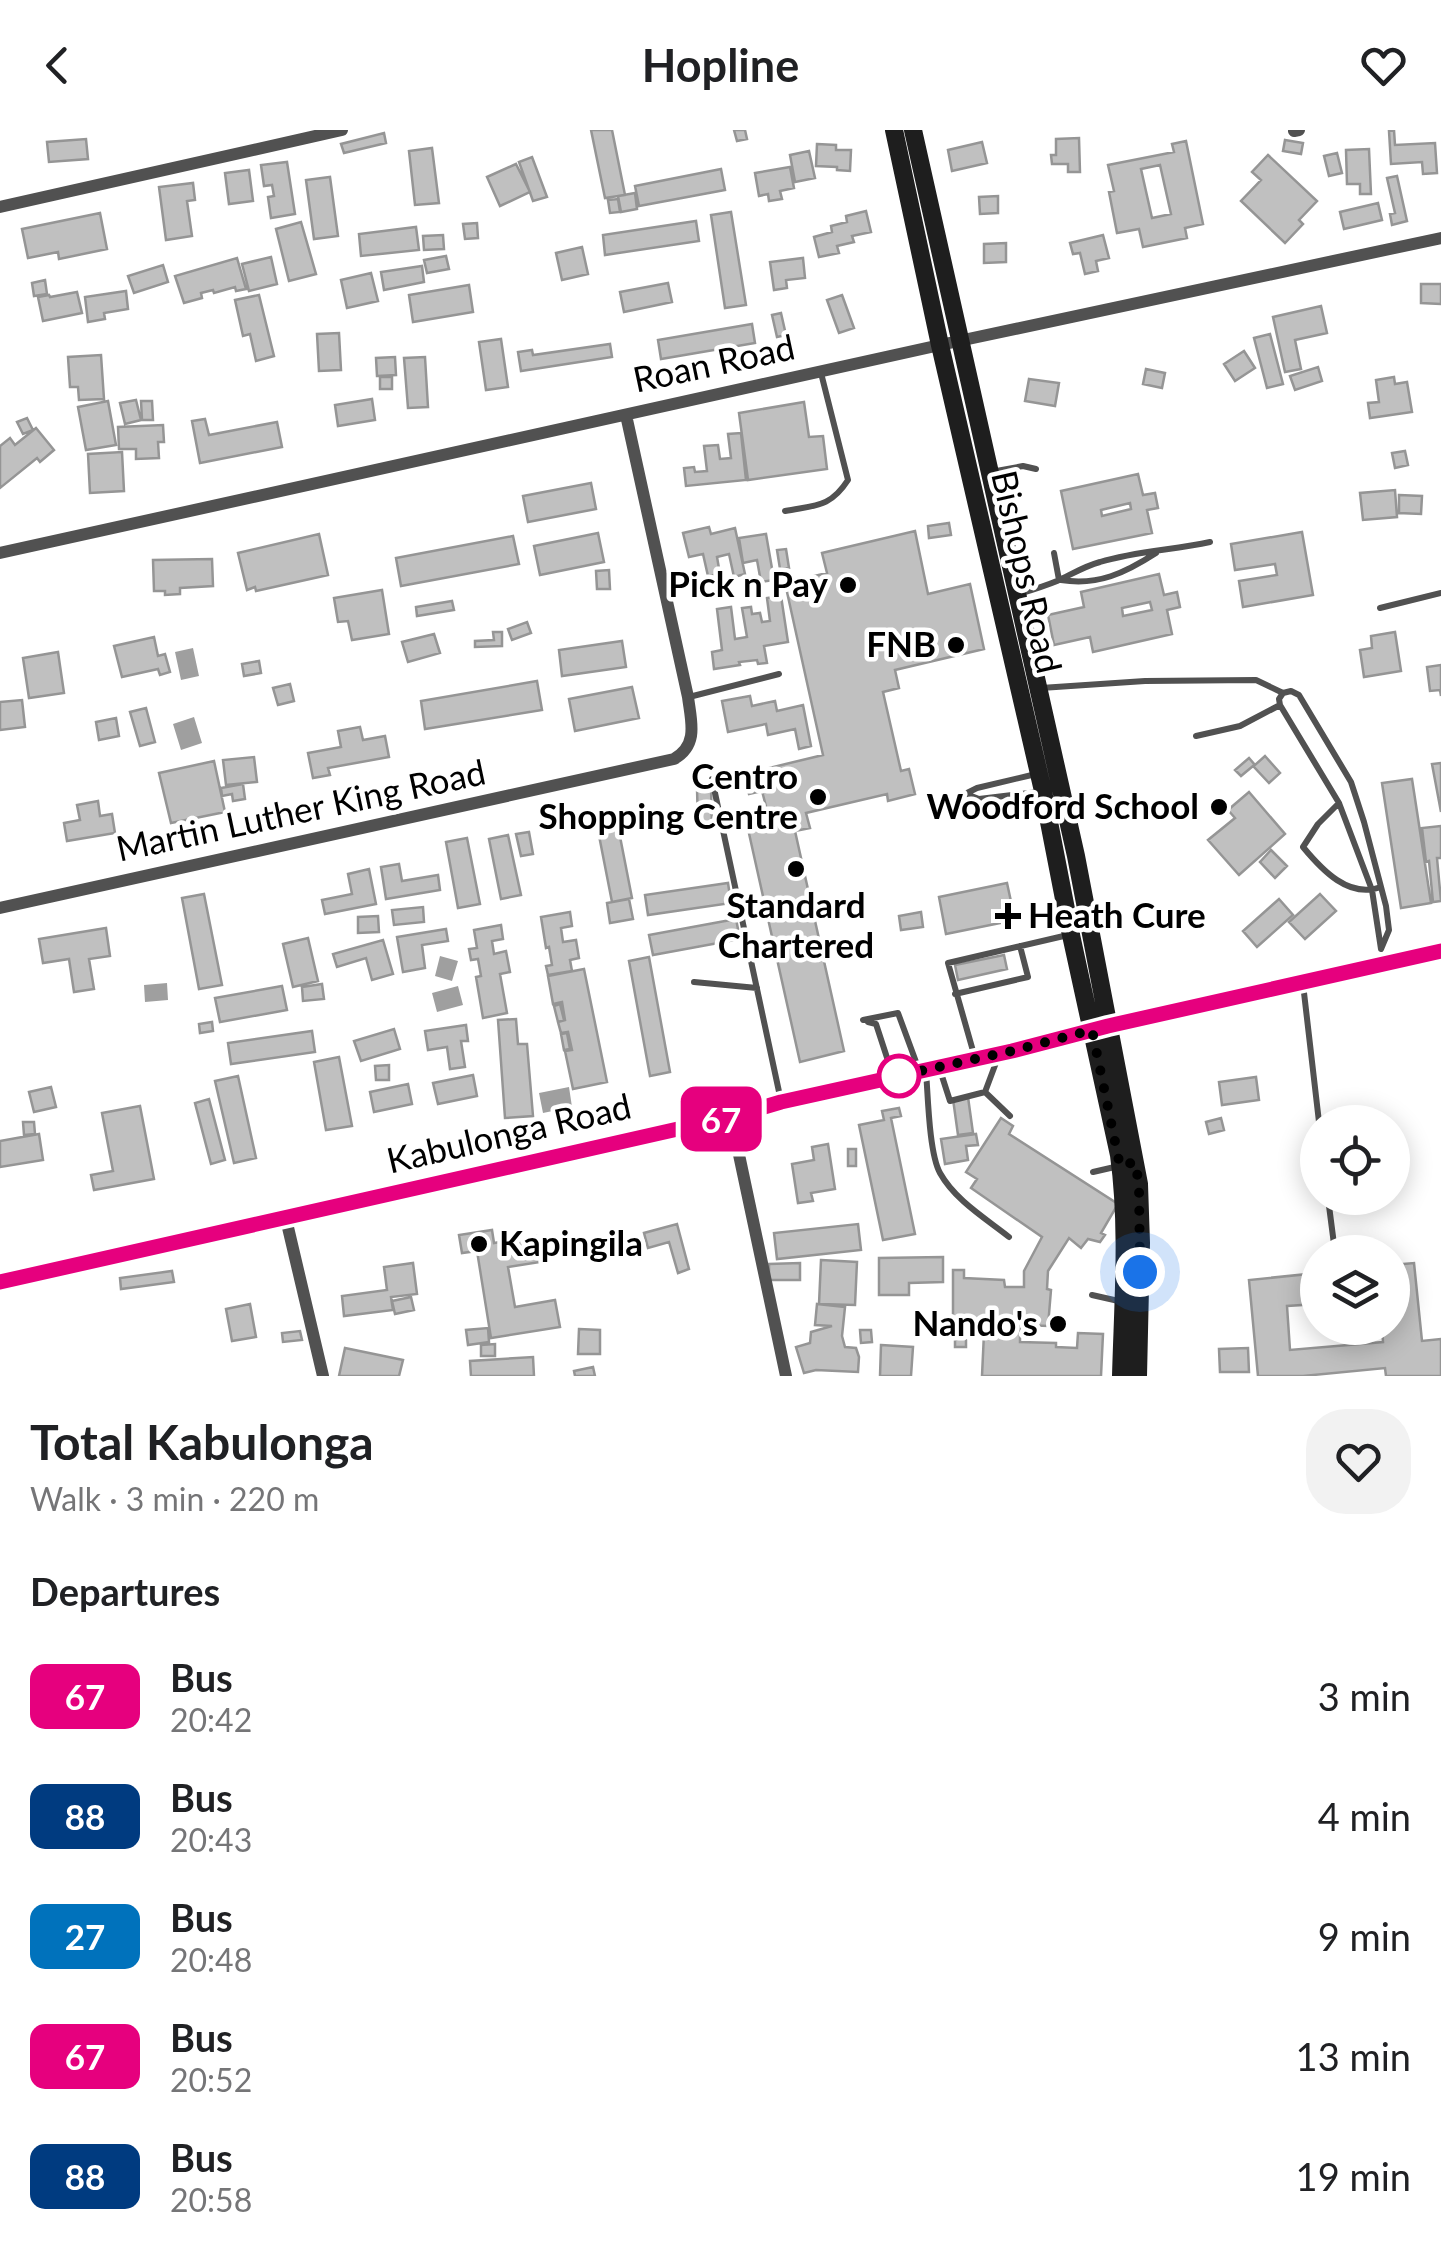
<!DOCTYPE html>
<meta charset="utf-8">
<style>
body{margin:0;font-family:Lato,sans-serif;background:#f2f2f2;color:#202124;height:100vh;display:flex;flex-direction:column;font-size:38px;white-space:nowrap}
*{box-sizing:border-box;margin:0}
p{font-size:32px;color:#757577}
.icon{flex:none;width:55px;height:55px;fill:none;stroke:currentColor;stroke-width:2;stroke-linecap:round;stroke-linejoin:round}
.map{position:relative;height:1246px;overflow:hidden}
.details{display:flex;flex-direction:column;background:#fff;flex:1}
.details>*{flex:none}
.badge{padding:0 20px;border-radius:15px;font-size:35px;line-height:65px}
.tools{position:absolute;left:1300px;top:975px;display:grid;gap:20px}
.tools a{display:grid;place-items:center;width:110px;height:110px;border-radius:50%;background:#fff;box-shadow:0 5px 25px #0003;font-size:50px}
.you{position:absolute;width:50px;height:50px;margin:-25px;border:8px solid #fff;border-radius:50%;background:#1a73e8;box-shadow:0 0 0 15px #1a73e833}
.map>.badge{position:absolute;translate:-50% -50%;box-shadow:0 0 0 5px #fff}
h2{padding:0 30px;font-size:38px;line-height:90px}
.round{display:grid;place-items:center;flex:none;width:105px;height:105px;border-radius:40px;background:#f2f2f2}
.headline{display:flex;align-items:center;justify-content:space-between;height:170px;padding:0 30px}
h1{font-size:48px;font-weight:700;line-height:75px}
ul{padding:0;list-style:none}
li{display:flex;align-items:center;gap:30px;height:120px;padding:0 30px}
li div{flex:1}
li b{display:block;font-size:38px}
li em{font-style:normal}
li .badge{min-width:110px;font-weight:700;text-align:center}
header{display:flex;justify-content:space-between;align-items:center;height:130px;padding:0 30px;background:#fff;font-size:45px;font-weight:700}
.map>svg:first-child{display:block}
.water{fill:#9f9f9f}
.building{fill:#c0c0c0;stroke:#959595;stroke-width:2.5;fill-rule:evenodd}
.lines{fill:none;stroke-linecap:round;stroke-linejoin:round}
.lane{stroke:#515151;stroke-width:6}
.street{stroke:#515151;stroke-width:12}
.secondary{stroke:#1e1e1e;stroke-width:18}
.line-casing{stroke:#fff;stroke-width:22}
.line{stroke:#e6007e;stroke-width:15}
.walk{stroke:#000;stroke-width:10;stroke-dasharray:0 18}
.poi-dot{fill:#000;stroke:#fff;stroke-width:4}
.stop-dot{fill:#fff;stroke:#e6007e;stroke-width:5}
.labels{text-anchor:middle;stroke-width:9;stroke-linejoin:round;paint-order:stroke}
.street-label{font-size:35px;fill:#000;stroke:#fff}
.poi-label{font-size:35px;font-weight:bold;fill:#000;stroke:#fff;text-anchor:end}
</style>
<header><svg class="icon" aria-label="back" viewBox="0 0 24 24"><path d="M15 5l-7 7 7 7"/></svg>Hopline<svg class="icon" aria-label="heart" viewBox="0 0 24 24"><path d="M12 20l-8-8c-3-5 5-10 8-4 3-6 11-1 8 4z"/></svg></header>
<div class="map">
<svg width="1441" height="1246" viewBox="0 0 1441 1246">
<rect width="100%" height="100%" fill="#fff"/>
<path class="water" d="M193,518l6,28 -18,4 -6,-28z
M194,587l8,26 -21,7 -8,-26z
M440,826l18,5 -6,20 -17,-5z
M167,853l1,17 -23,2 -1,-17z
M458,856l5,19 -26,7 -5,-19z
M569,957l3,20 -29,6 -4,-20z"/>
<path class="building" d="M591,0h21l13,65 -20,3z
M734,0h11l2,9 -10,2z
M1394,0l1,15 40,-2 2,30 -14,1 -1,-12 -31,2 -2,-33z
M384,3l2,10 -42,10 -3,-9z
M1079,8l1,34h-12v-8h-16l-1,-9h5v-16z
M86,9l2,20 -39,3 -2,-20z
M1285,10l18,3 -2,11 -18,-3z
M1186,11l17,83 -18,4 2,10 -44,9 -4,-18 -22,4 -8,-41 5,-1 -6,-26 66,-13 -2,-8zM1160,35l11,49 -19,4 -11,-49z
M982,12l5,21 -35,8 -4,-21z
M817,14l19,1v5h15l-1,21 -13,-1v-3l-21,-1z
M432,18l7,55 -24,2 -6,-54z
M1369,19l2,45h-11v-10h-13l-1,-34z
M809,21l6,27 -20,4 -5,-27z
M1337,23l5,20 -13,3 -5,-20z
M1268,25l49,46 -18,19 4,4 -18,19 -44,-42 20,-21 -9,-8z
M532,27l15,40 -14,4 -14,-39z
M287,32l8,52 -24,4 -3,-21 6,-1 -2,-11 -8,1 -3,-21z
M516,34l14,28 -30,14 -13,-29z
M790,37l4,21 -14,3 2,8 -13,2 -1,-7 -9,2 -4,-23z
M721,39l4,21 -86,16 -4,-20z
M249,40l4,31 -24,3 -4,-31z
M1397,46l10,45 -15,4 -2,-11 5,-1 -8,-35z
M330,47l8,59 -24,3 -8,-59z
M193,53l2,17 -8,1 5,35 -26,4 -7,-53z
M635,63l2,16 -16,3 -3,-16z
M998,66v17l-18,1 -1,-17z
M618,69l2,13 -10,1 -2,-13z
M1378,73l4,17 -38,9 -4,-17z
M866,81l5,21 -19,4 2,6 -17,4 2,7 -20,4 -5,-20 18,-5 -1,-6 16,-4 -1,-6z
M731,82l15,93 -21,3 -14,-93z
M100,83l7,36 -48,10 -1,-7 -30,6 -6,-29z
M696,91l3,20 -94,14 -2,-20z
M301,92l15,52 -27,7 -13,-52z
M477,93l1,15 -13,1 -2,-15z
M416,97l3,23 -58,6 -2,-22z
M443,105l1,14 -20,1 -1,-14z
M1103,105l6,23 -13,3 2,10 -13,3 -5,-21 -7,1 -3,-11z
M1006,113v19l-22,1v-19z
M582,117l6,27 -26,6 -6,-27z
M446,126l3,13 -22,4 -3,-13z
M271,127l6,27 -28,7 -7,-27z
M237,128l9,31 -10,2 -1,-4 -21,6 -1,-3 -12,3 1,5 -18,5 -9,-27z
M803,128l2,20 -19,2 1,8 -13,2 -4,-28z
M163,135l5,17 -34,11 -6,-17z
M422,136l2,16 -40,8 -3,-18z
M371,143l7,28 -31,7 -6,-28z
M45,150l2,14 -13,2 -2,-13z
M668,153l4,19 -48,10 -4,-20z
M1421,154h20v20l-20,-1z
M469,155l4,27 -60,10 -4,-27z
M126,161l2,18 -24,4 1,6 -17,3 -3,-25z
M77,162l5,21 -39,8 -5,-24 11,-2 1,2z
M259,165l15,61 -18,5 -6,-27 -7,2 -8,-36z
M842,165l12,33 -15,5 -12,-33z
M1321,176l6,27 -32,7 6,29 -16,3 -12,-55z
M781,183l5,22 -9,2 -5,-22z
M752,194l3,19 -94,16 -3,-19z
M339,203l2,37 -22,1 -2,-37z
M1270,204l13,50 -16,4 -13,-50z
M501,209l7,48 -22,3 -7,-48z
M610,214l2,13 -91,14 -3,-19 14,-2 1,5z
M1244,221l11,17 -20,13 -11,-17z
M101,225l3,44 -25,1 -1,-13h-8l-2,-30z
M395,227l1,18 -19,1 -1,-18z
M425,227l3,50 -20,1 -4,-50z
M1318,237l4,14 -27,9 -5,-14z
M1146,239l19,4 -3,15 -19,-4z
M380,247h12v12h-12z
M1394,247l1,7 12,-2 5,30 -42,6 -2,-15 11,-1 -3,-22z
M1029,249l30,4 -4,23 -30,-5z
M372,269l3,21 -37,6 -3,-21z
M136,270l5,20 -16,4 -5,-21z
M108,271l8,44 -30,5 -8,-43z
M141,271h11l1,19h-11z
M804,272l5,35 14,-1 4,33 -79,11 -9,-67z
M27,288l6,12 -10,4 -6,-12z
M205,289l4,16 68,-13 5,25 -82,16 -8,-42z
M163,295l1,17h-6l1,16 -23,1v-10h-17l-1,-22z
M36,298l18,22 -14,12 -3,-4 -37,30v-42l10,-8 5,7z
M741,303l5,47 -60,6 -2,-18 10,-1 1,5 12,-1 -3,-25 14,-1 2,14 11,-1 -3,-24z
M1405,321l3,14 -13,3 -3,-15z
M122,322l2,39 -34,2 -2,-39z
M1138,344l5,21 12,-2 3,15 -11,2 5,23 -79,16 -12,-58zM1130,373l1,6 -29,7 -1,-6z
M591,353l5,26 -68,13 -5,-26z
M1395,360l2,27 -34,3 -3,-27z
M1399,365l23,1 -1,18 -22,-1z
M949,393l2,12 -22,3 -1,-12z
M709,397l2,7 24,-6 10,46 -11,3 -5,-23 -12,3 3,17 -12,2 -5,-22 -14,3 -6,-24z
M915,401l13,63 42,-10 14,65 -89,21 4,18 -16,4 18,79 8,-2 6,25 -27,7 -1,-7 -81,19 4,15 -15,3 49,220 -44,11 -54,-242 22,-6 -6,-23 -13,3 -5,-20 79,-19 -38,-172 42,-10 -5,-20z
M1302,402l11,63 -70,12 -4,-26 38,-6 -2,-11 -40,6 -4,-26z
M598,403l6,29 -64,13 -6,-29z
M319,404l9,41 -72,16 -1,-4 -8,3 -9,-37z
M766,404l8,46 -13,2 -4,-22 -14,3 -4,-25z
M513,406l6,28 -118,22 -5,-28z
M786,419l3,19 -9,1 -3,-19z
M212,429l1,27 -33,2v6l-15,1v-4h-11l-1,-31z
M609,440l1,19h-13l-1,-18z
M1159,444l5,21 13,-3 3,15 -13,3 5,24 -79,18 -3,-15 -36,8 -6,-30 36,-8 -3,-15zM1150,472l2,8 -29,6 -1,-8z
M382,460l7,44 -37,6 -4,-19 -10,1 -4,-24z
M781,466l7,46 -24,4 3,17 -9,1 -1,-4 -18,2 1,3 -26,4 -2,-17 10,-2 -5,-41 14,-2 4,32 12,-2 -5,-29 9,-1 1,7 8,-1 2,9 8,-1 -3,-23z
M452,471l2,9 -37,6 -1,-9z
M527,492l4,11 -19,7 -4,-11z
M493,502h9v14l-27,1v-6l19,-1z
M1395,502l6,39 -37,6 -4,-27 12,-2 -1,-12z
M434,504l6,19 -32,9 -6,-20z
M154,507l4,19 7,-2 5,18 -10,3 -2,-6 -36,8 -8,-31z
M622,511l4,26 -64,9 -3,-26z
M58,522l6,41 -35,5 -6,-40z
M259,531l2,12 -17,3 -2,-12z
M1441,535v31l-1,-6 -10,1 -3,-24z
M537,551l5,29 -117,19 -4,-28z
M290,554l4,17 -16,4 -5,-17z
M632,557l7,31 -64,13 -6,-32z
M750,566l2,10 23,-5 2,10 26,-6 8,41 -12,3 -4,-20 -27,6 -2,-11 -38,8 -6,-31z
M22,570l3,27 -25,3v-28z
M146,578l9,34 -15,4 -10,-34z
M116,588l3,18 -20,4 -3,-18z
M360,597l3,13 22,-4 4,21 -61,11 2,7 -17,3 -5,-25 33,-6 -3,-16z
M1265,626l15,17 -11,10 -16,-17 -12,10 -6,-6 14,-12 6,7z
M254,627l3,25 -31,3 -3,-25z
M214,631l11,51 -54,11 -12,-50z
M1441,633v49l-9,-48z
M1412,649l19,124 -30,5 -19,-125z
M243,654l2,15 -12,2 -1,-7 -10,2 -1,-8z
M697,658h14l1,37 -14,1z
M1249,662l36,42 -46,41 -31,-35 27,-22 -7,-8z
M98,671l2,15 12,-2 3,19 -48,8 -3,-18 16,-3 -3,-15z
M615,681l17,87 -20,4 -17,-87z
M1441,696v32h-4l4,43 -8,1 -4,-41 -3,1 -4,-34z
M529,702l4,22 -12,2 -5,-22z
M508,705l13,60 -20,4 -12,-60z
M467,708l13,66 -22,4 -12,-66z
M1271,720l16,16 -12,12 -15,-16z
M399,734l3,17 36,-6 2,15 -54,9 -5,-32z
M369,739l7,35 -51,10 -3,-14 30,-6 -4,-20z
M728,753l3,20 -83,12 -3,-20z
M1007,753l8,37 -69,14 -7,-37z
M204,764l18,91 -23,4 -17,-91z
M1320,764l16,17 -31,28 -16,-17z
M629,769l4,20 -23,4 -3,-20z
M1279,769l14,16 -36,32 -14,-16z
M423,777l1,15 -30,3 -2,-15z
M570,782l2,14 -11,2 2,14 13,-2 3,18 -9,2 2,11 -24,4 -2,-9 6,-1 -3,-18 -3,1 -5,-31z
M921,782l2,15 -22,3 -2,-14z
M378,786l1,16 -21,1v-16z
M736,789l4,20 -87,16 -4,-20z
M501,795l2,14 -11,2 2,13 12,-3 4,21 -10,2 7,39 -24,5 -7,-41 5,-1 -3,-17 -7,1 -2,-11 8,-1 -3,-18z
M106,798l4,28 -21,3 5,30 -20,3 -5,-33 -26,4 -4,-24z
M446,799l2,12 -26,4 3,23 -22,4 -6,-35z
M308,808l10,43 -25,6 -10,-43z
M383,810l10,34 -21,6 -6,-22 -29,9 -4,-13z
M1004,825l3,14 -49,11 -3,-15z
M649,827l21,115 -20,4 -21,-115z
M584,839l23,113 -34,7 -8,-38 7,-1 -4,-18 -7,1 -3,-11 7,-2 -3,-18 -9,2 -5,-28z
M322,854l2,15 -21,2 -1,-14z
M282,856l5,24 -67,12 -5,-24z
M560,874l4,16 -6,2 -4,-16z
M516,889l2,25h9l6,72 -28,2 -7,-98z
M212,892l1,9 -13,2 -1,-9z
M466,895l2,16h-7l4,26 -15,2 -3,-22 -19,3 -3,-19z
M394,899l6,20 -39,12 -7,-20z
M312,901l3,21 -84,12 -3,-21z
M567,903l3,16 -6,1 -3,-16z
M339,927l13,69 -26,4 -12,-68z
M389,935v15h-13l-1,-14z
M473,945l4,21 -39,8 -5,-21z
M238,946l18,82 -22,5 -19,-82z
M1256,947l3,23 -37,5 -3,-23z
M408,954l4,20 -38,8 -4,-20z
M51,957l5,20 -22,5 -5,-20z
M968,967l5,36 -15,2 -5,-36z
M209,969l16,61 -14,4 -16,-61z
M140,976l14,73 -60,11 -3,-15 22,-4 -11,-58z
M899,978l2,8 -10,2 24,116 -32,6 -24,-115 25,-5 -2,-9z
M1001,988l12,8 -4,8 109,70 -17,29 4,2 -5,7 -12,-3 -7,9 -12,-10 -21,33 -1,18 4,1 -3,36 -95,-4v-52h11v8l40,2 1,7h19v-16l18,-34 -71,-49 6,-9 -11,-7z
M1221,988l3,12 -15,4 -3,-12z
M23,992h11l1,12 -11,1z
M39,1004l4,26 -43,7v-26z
M976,1004l2,11 -12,1 2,14 -23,4 -4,-25z
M828,1014l7,45 -24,4 2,8 -15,2 -6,-39 22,-4 -2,-13z
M848,1019h8v17h-8z
M677,1094l12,45 -11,4 -9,-31 -21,6 -4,-15z
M858,1094l3,26 -84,9 -3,-26z
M492,1100l2,13 42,-7 4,26 -32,5 7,40 40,-7 5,27 -69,11 -14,-87 -15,2 -3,-18z
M943,1127v25l-34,1v12h-30v-37z
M821,1130l36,2 -2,43 -36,-1z
M413,1133l4,31 -26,3 2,13 -49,6 -2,-20 45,-6 -3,-23z
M800,1133v17h-31v-16z
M1414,1133l8,78 19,-2v37h-55l-1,-8 -82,8h-45l-9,-96 69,-7v31l-31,2 3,44 93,-8 -1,-14h10v-63z
M172,1141l2,11 -53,7 -1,-11z
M411,1167l3,13 -19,4 -3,-13z
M250,1174l6,33 -24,4 -6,-32z
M817,1174l28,3 -3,29 3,11 11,1 3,9 -1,15 -42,-2 -12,3 -8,-26 14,-4 1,-11 21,-6 -17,-1z
M953,1194l67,3v15l36,1v4l21,1 1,-15 25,1 -2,42h-119l2,-43 -32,-1z
M488,1198l1,14 -21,3 -2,-15z
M579,1199l21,1v24h-22z
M860,1200h11l1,12 -11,1z
M300,1201l2,9 -19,2 -1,-9z
M966,1204v13h-11v-12z
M495,1214v12h-14v-11z
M881,1215l32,2 -2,29h-31z
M345,1218l58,12 -4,16h-60z
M1248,1218l1,24h-29l-1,-23z
M533,1227l1,19h-63l-1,-15z
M593,1237l2,9h-20l-1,-5z"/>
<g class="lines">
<path class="lane" d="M991,342l32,-6 13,3
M785,381c30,-6 45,-3 63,-31l-27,-107
M1054,423l5,27
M1061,450c37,6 64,-7 95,-27
M1019,464c13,-4 26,-8 38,-13 15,-7 28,-15 43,-19 36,-11 73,-12 110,-20
M1380,478l61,-15
M1041,558l104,-7 111,-1 27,13
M1291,561l8,4 52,87 13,40 22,84 3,24 -8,19 -9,-59 -33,-87 -59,-98 -1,-6 4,-6z
M689,567l90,-23
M1196,606l44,-10 40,-21
M712,649l69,322
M967,663l10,-5 59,-14
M966,664l13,5 59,-7
M1339,673l-21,21 -15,23c19,23 46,52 78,40
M694,852l63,6
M1303,854l16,138
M955,864l73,-17 -8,-31
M863,890l35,-7 21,57
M868,892l8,2 17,52
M975,928l-27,-95 120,-28
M940,940l10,31 35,-9 25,24
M926,941c2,25 3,82 14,102 15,27 45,45 69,64
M985,962l12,-32
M1093,1042l26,-6
M1328,1068l7,54
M1092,1165l31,7"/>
<path class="street" d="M1294,1l5,-1
M0,77l342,-77
M0,423l940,-208 501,-107
M0,778l674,-149c25,-14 17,-38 14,-62l-62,-282
M731,987l55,259
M286,1089l37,157"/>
<path class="secondary" d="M894,0l46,215 103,446 28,144 48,220c10,73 4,147 2,221
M913,0l163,726 63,328 2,59 -3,133
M0,1152l731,-165 50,-14 231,-52 96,-26 333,-74"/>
</g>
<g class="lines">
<defs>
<path id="line" d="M0,1152l731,-165 50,-15 231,-51 96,-25 333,-75"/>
</defs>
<use href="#line" class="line-casing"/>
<use href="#line" class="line"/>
<path class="walk" d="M899,946l-6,1 119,-26 80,-21 28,136 15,-4 4,22 1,88"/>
</g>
<g class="poi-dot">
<circle cx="848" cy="455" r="10"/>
<circle cx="956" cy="515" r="10"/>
<circle cx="818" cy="667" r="10"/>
<circle cx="1219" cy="677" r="10"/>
<circle cx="796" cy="739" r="10"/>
<path d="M1003 771h10v10h10v10h-10v10h-10v-10h-10v-10h10z"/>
<circle cx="479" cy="1114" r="10"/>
<circle cx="1058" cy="1194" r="10"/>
</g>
<circle class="stop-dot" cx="899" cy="946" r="20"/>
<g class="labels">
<g class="street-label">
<text transform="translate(714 234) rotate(-12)" y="12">Roan Road</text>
<text transform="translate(1026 442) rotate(77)" y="12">Bishops Road</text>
<text transform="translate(301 681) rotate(-12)" y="12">Martin Luther King Road</text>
<text transform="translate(509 1004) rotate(-13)" y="12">Kabulonga Road</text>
</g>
<g class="poi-label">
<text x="828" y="467">Pick n Pay</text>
<text x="936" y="527">FNB</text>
<text x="798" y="659">Centro<tspan x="798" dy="40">Shopping Centre</tspan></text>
<text x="1199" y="689">Woodford School</text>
<text x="796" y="788" text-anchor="middle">Standard<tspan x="796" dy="40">Chartered</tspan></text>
<text x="1028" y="798" text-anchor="start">Heath Cure</text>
<text x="499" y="1126" text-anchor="start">Kapingila</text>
<text x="1038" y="1206">Nando's</text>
</g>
</g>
</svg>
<div class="tools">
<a><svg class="icon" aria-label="locate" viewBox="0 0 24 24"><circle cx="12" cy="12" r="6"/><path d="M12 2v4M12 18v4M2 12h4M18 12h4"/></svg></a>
<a><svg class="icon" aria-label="layers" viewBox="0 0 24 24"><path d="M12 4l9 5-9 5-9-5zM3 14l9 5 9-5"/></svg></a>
</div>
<div class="you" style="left:1140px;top:1142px"></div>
<b class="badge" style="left:721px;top:989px;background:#e6007e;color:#fff">67</b>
</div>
<section class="details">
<div class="headline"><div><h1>Total Kabulonga</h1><p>Walk · 3 min · 220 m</p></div><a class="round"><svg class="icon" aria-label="heart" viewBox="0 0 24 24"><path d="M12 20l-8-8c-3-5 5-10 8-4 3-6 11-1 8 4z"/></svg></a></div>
<h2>Departures</h2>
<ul>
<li><span class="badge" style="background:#e6007e;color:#fff">67</span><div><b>Bus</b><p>20:42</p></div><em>3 min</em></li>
<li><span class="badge" style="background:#003b80;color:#fff">88</span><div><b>Bus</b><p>20:43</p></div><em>4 min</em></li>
<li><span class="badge" style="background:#0072bc;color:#fff">27</span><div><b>Bus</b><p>20:48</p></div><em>9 min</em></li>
<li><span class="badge" style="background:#e6007e;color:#fff">67</span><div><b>Bus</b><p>20:52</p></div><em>13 min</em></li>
<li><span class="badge" style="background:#003b80;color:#fff">88</span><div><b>Bus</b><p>20:58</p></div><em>19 min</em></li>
</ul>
</section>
